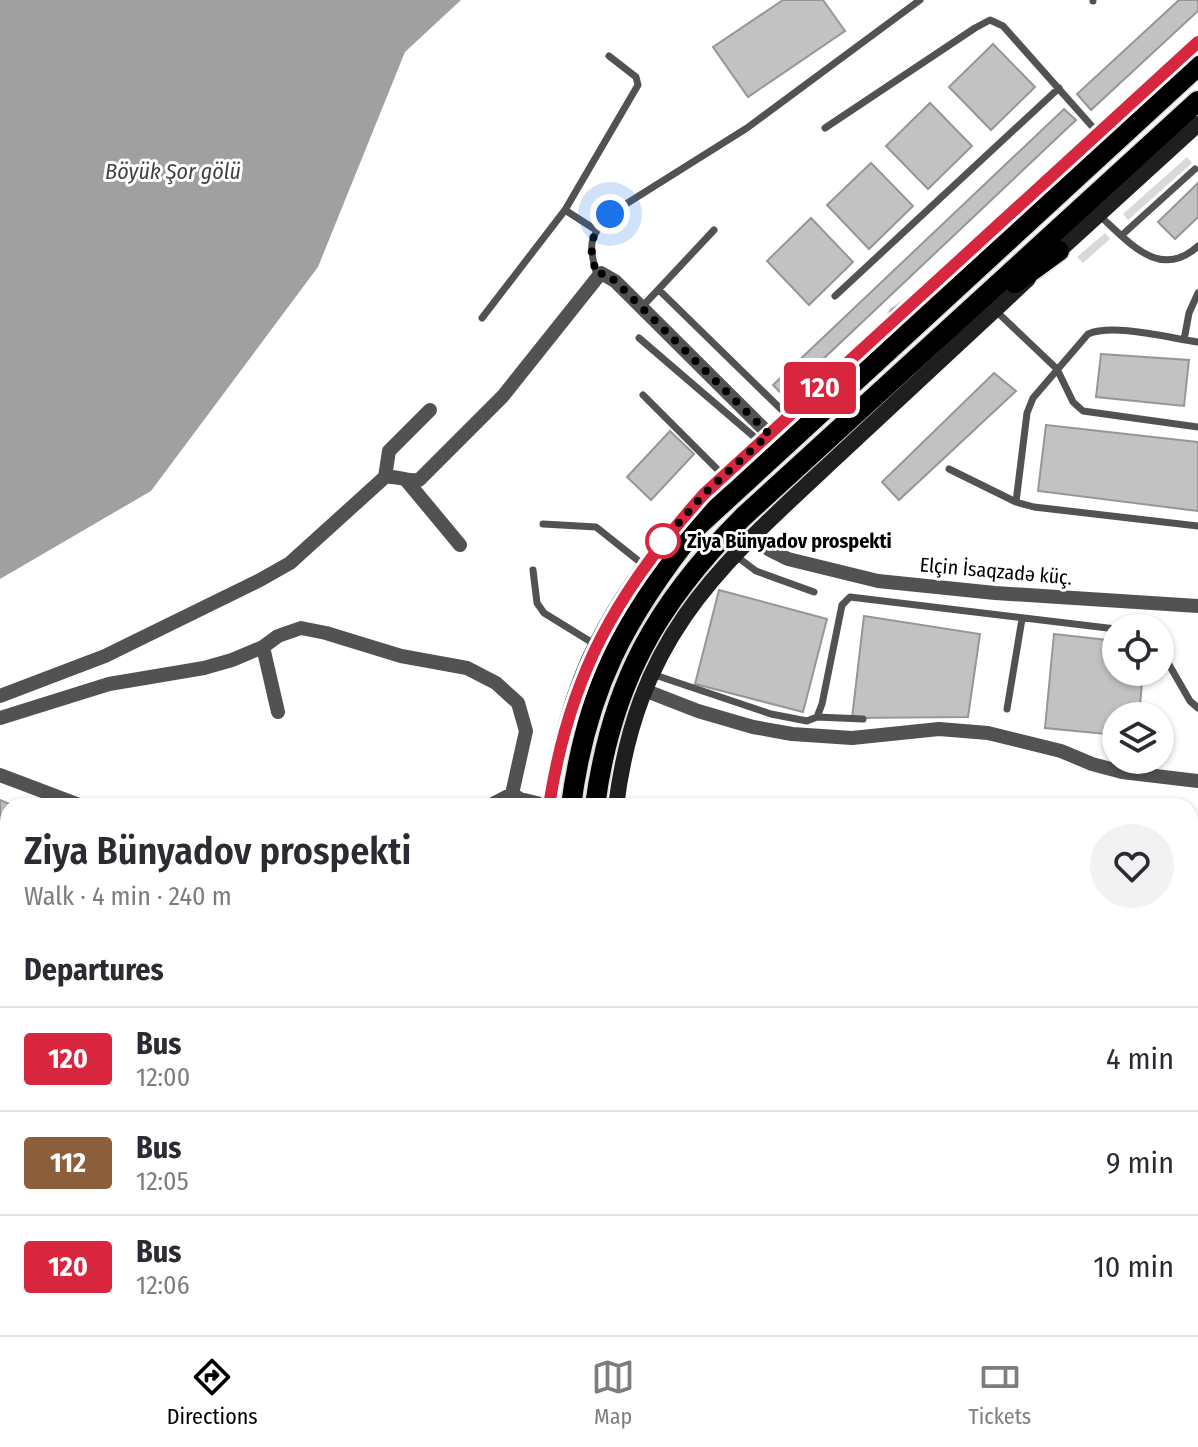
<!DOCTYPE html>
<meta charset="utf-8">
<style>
body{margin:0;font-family:"Fira Sans Condensed",sans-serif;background:#f2f2f3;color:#2b2b33;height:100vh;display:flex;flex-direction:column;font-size:30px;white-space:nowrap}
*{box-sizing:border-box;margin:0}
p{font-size:26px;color:#7c7c81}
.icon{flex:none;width:44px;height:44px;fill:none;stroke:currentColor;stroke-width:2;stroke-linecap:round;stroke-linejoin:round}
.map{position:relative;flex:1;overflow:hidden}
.drawer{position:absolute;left:0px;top:798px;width:1198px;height:538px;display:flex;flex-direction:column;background:#fff;border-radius:24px 24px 0 0;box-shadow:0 2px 6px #0004}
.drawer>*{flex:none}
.badge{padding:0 16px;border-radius:6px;font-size:28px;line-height:52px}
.controls{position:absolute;left:1102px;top:614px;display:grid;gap:16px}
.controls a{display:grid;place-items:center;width:72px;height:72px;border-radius:50%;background:#fff;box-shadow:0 2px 6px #0004;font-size:40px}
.you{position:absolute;width:40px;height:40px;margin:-20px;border:6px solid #fff;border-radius:50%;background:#1a73e8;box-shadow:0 0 0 12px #1a73e833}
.map>.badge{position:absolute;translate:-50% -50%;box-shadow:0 0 0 4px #fff}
h2{padding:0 24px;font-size:30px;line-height:72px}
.round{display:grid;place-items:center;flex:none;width:84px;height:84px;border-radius:42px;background:#f2f2f3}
.headline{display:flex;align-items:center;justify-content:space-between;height:136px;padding:0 24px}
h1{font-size:38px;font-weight:600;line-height:60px}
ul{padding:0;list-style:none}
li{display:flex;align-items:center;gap:24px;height:104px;padding:0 24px;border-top:2px solid #e1e1e2}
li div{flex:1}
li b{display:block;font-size:30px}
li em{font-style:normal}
li .badge{min-width:88px;font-weight:700;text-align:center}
.tab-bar{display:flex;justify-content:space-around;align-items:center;height:112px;border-top:2px solid #e1e1e2;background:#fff;font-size:22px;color:#7c7c81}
.tab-bar a{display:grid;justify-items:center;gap:4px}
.tab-bar .active{color:#000}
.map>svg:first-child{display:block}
.green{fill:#d9d9d9}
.water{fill:#a0a0a0}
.building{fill:#c2c2c2;stroke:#969696;stroke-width:2}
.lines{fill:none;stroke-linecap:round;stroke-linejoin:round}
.primary-tunnel{stroke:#d9d9d9;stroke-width:20;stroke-dasharray:20 10;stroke-linecap:butt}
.primary-casing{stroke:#dbdbdb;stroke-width:23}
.highway-casing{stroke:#dbdbdb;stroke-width:27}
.lane{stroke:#525252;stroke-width:7}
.street{stroke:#525252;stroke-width:14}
.secondary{stroke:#1f1f1f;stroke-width:16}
.primary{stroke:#000;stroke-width:20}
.highway{stroke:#000;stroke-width:24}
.line-casing{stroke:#fff;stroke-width:18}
.line{stroke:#d7263d;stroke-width:12}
.walk{stroke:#000;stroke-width:8;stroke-dasharray:0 14.4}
.stop-dot{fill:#fff;stroke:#d7263d;stroke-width:4}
.labels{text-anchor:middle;stroke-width:6;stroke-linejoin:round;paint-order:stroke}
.stop-label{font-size:20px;font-weight:bold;fill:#000;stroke:#fff;text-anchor:start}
.street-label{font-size:20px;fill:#000;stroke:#fff}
.water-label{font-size:22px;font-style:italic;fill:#414141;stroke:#fff}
</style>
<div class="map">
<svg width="1198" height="1335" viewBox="0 0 1198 1335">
<rect width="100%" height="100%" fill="#fff"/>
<path class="green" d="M1187,157l5,6 -64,57 -5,-6z
M1105,233l5,6 -27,24 -6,-6z
M490,1328h41l-1,7h-41z"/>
<path class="water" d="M0,0h461l-56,52 -87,215 -167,224 -151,88z"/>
<path class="building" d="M783,0h40l22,31 -97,66 -35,-50z
M1179,0h19v11l-107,99 -14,-16z
M993,44l42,43 -44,43 -42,-43z
M930,103l42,43 -44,43 -42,-43z
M1064,109l12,11 -292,276 -11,-11z
M871,163l42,43 -44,43 -42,-44z
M1198,183v34l-23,22 -17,-17z
M811,218l42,44 -44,43 -42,-44z
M1101,354l88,6 -5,46 -88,-9z
M994,373l22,18 -117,109 -17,-18z
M1046,425l152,17v69l-160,-20z
M670,431l24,23 -43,46 -24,-23z
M719,590l108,29 -24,93 -108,-28z
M864,616l116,18 -12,83 -116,1z
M1054,634l62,7v31h27l-4,44h-23v19l-71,-7z
M0,800l14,6h-6v36l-8,-3z
M320,1328h62l26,7h-90z"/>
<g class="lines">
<path class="primary-tunnel" d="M498,1335l1,-7
M522,1335l1,-7"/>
<defs>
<path id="primary" d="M1015,283l44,-32
M898,317l49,-36
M571,806c15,-116 54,-189 126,-279l501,-461
M595,806c16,-122 62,-203 148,-289l455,-416"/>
<path id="highway" d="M0,924l8,12
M0,961l8,13
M457,1328l4,7"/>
</defs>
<use href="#primary" class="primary-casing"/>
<use href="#highway" class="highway-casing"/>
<path class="lane" d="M1093,1v-1
M825,128l150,-100 15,-8 13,6 95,107
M1100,216c29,26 60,65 98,30
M596,230l-31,-20 73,-125 -2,-8 -27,-21
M1122,235l73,-66
M597,275c-9,-30 -8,-38 13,-61l137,-86 173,-128
M659,290l128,125
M835,296l224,-208
M641,308l73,-78
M996,311l61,58 16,33 10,9 115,16
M482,318l83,-108
M639,338l120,103
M1184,340l5,-27 9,-20
M643,395l81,81
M949,469l67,33 18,5 164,19
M1016,502l11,-89 6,-15 55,-64c26,-11 81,4 110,8
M543,524l53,3 49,39
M736,556l20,15 58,21
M533,570l4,33 7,10 52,32
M1160,649l30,52 8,7
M652,674l119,40 36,7 10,-4 5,-13 20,-99 8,-8 266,32
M1007,709l15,-90
M817,717l46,2
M0,1189l8,5
M0,1252l8,3
M0,1293l8,3
M240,1328l15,7
M16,1335l2,-7
M98,1335l3,-7
M750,1335l1,-7
M941,1335l1,-7"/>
<path class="street" d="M385,477l4,-26 41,-41
M406,480l54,65
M753,536l17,14 18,9 90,22 117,12 203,13
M263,647l15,65
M644,690l54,21 55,16 39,7 60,4 87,-9 49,4 73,18 31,13 30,8 76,9
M0,696l105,-40 155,-76 30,-17 95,-86c12,-2 22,5 34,3l84,-84 98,-123 14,8 154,153
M0,718l109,-34 95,-16 28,-8 31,-13 15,-11 23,-8 25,5 75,23 66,12 29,15 22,20 8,28 -14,63 8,5 29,7
M0,775l82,31
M489,806l23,-12"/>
<path class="secondary" d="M1051,258l147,-134
M934,284l264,-242
M549,806c9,-56 22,-112 48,-163 45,-91 117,-159 191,-226 39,-35 78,-71 117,-107
M616,806c22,-174 105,-241 225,-353 62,-58 125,-116 187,-174
M478,1335l2,-7
M543,1335l2,-7"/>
<use href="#primary" class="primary"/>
<use href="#highway" class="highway"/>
</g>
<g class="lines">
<defs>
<path id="line" d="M549,806c20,-131 68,-215 155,-312l494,-452"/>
</defs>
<use href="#line" class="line-casing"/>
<use href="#line" class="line"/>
<path class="walk" d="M610,214c-21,23 -22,31 -13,61l8,-2 10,8 154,153 -65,60 -41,47"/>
</g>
<circle class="stop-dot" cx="663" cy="541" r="16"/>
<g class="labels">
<g class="stop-label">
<text x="687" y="548">Ziya Bünyadov prospekti</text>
</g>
<g class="street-label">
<text transform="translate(996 571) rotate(5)" y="7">Elçin İsaqzadə küç.</text>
</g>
<g class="water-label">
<text x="173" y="179">Böyük Şor gölü</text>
</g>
</g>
</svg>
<div class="controls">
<a><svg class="icon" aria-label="locate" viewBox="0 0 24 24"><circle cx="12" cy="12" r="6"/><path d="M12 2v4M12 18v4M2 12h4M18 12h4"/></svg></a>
<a><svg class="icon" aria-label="layers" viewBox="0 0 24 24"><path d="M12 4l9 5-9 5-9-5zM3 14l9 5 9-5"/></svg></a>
</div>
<div class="you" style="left:610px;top:214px"></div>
<b class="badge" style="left:820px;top:388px;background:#d7263d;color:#fff">120</b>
<section class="drawer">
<div class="headline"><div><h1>Ziya Bünyadov prospekti</h1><p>Walk · 4 min · 240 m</p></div><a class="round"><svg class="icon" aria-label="heart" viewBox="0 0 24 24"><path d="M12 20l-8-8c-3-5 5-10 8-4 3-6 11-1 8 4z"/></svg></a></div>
<h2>Departures</h2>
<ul>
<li><span class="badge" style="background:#d7263d;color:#fff">120</span><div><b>Bus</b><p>12:00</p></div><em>4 min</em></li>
<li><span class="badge" style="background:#8b5e3c;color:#fff">112</span><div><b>Bus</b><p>12:05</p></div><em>9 min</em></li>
<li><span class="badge" style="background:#d7263d;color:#fff">120</span><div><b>Bus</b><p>12:06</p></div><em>10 min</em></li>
</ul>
</section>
</div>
<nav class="tab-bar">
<a class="active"><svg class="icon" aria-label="directions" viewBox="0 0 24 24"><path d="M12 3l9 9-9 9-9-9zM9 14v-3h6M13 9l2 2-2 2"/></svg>Directions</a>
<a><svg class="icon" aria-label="map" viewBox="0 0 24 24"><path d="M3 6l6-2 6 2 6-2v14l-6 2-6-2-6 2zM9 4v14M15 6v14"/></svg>Map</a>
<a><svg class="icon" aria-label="tickets" viewBox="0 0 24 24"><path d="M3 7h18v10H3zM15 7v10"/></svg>Tickets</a>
</nav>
